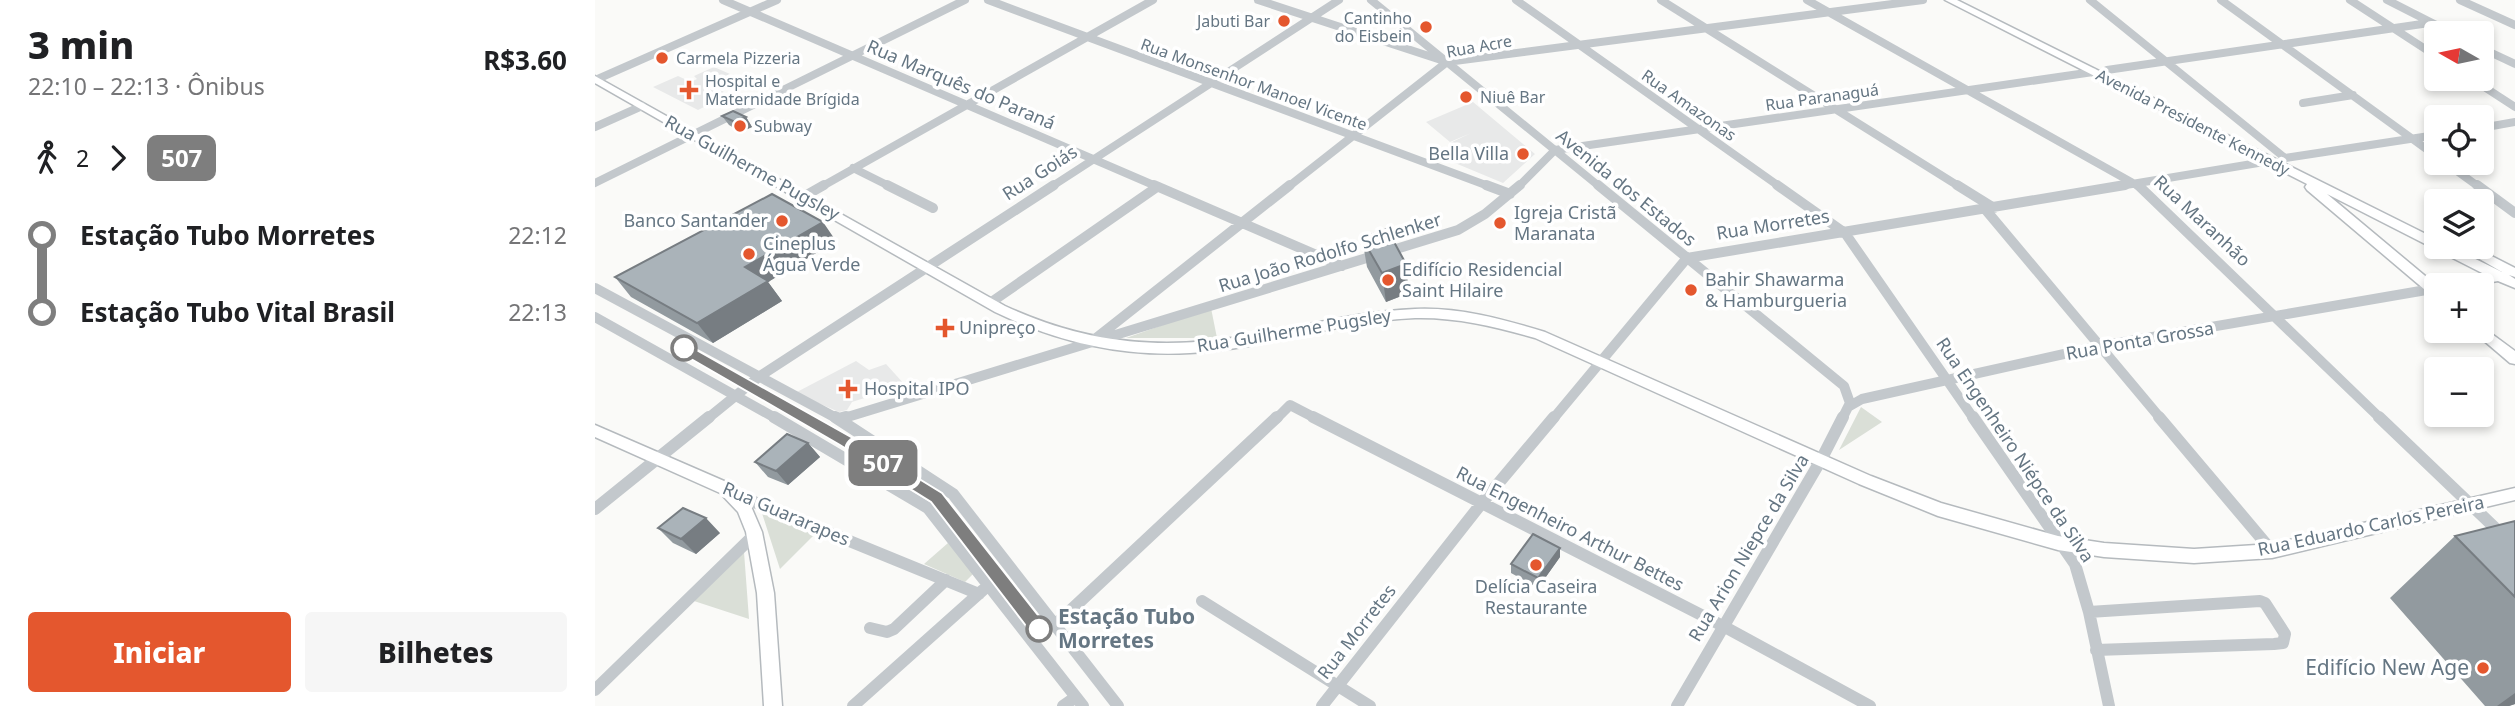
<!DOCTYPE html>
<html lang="pt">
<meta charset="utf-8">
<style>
body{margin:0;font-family:"Noto Sans",sans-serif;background:#f6f6f6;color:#202124;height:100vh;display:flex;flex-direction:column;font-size:26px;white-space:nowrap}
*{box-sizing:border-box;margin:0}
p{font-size:23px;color:#757577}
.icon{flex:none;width:38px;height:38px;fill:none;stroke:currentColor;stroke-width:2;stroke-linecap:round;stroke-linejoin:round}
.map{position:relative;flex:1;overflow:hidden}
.details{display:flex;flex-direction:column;background:#fff;width:595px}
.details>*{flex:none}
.badge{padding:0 14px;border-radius:10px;font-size:24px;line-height:46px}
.needle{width:46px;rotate:279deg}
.controls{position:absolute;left:1829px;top:21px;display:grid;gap:14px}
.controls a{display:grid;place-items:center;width:70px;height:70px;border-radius:7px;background:#fff;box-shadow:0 4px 10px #0003;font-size:35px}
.map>.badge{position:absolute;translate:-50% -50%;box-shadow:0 0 0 4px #fff}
.legs{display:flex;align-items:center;gap:10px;height:77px;padding:0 28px;font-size:23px}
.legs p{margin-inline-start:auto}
.head{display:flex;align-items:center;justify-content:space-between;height:119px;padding:0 28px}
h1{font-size:38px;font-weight:800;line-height:52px}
.primary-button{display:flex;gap:14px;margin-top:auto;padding:14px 28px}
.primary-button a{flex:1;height:80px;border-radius:7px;background:#e4572e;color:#fff;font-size:28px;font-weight:800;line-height:80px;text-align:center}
.primary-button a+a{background:#f6f6f6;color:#202124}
ul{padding:0 28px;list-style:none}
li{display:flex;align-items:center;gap:24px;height:77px;font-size:26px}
li i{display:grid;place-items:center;width:10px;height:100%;margin:0 9px;background:currentColor}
li i::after{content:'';width:18px;height:18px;margin:-9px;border:5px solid;border-radius:50%;background:#fff}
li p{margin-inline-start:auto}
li:first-child i{background:linear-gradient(#0000 50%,currentColor 0)}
li:last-child i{background:linear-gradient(currentColor 50%,#0000 0)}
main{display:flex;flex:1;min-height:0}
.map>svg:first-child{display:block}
.built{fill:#e8e9e9}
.green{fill:#dadfd7}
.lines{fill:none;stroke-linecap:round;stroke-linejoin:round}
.major-casing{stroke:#b5babe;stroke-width:3}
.minor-far2{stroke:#c3c8cc;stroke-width:8}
.minor-far1{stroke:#c3c8cc;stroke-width:10}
.minor{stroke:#c3c8cc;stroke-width:12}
.major{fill:#fff;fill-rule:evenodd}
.wall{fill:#929a9f}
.shaded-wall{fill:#777d82}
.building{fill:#aab3b9;stroke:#777d82;stroke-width:2}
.line-1{fill:#7e7e7e;stroke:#fff;stroke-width:2}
.poi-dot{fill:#e4572e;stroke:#fff;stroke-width:2.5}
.stop-1-dot{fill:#fff;stroke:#7e7e7e;stroke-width:3.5}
.labels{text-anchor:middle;stroke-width:7;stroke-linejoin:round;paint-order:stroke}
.far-poi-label{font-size:16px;fill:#657683;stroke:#fff;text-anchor:start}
.far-street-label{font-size:16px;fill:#657683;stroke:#fff}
.street-label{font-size:18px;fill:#657683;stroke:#fff}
.poi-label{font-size:18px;fill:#657683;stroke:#fff;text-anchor:start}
.near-stop-label{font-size:21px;font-weight:bold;fill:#657683;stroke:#fff;text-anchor:start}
.near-poi-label{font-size:21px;fill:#657683;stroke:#fff;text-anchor:end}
</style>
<main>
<section class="details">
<div class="head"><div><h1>3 min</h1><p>22:10 – 22:13 · Ônibus</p></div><b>R$3.60</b></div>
<div class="legs"><svg class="icon" aria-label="walk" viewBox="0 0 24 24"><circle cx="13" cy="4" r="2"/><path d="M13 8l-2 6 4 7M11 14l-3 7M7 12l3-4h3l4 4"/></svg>2<svg class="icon" aria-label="forward" viewBox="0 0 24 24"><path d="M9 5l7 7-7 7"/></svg><b class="badge" style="background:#7e7e7e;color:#fff">507</b></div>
<ul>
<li><i style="color:#7e7e7e"></i><b>Estação Tubo Morretes</b><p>22:12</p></li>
<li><i style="color:#7e7e7e"></i><b>Estação Tubo Vital Brasil</b><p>22:13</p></li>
</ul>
<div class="primary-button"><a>Iniciar</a><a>Bilhetes</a></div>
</section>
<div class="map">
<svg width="1920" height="706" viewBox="0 0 1920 706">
<rect width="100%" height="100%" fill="#fafaf8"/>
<path class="built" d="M119,67l16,7 -22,10 16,8 -6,3 4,3 -24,12 -45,-23 25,-11 13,6 6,-3 -3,-3z
M878,102l62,52 -32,29 -48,-20 14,-13 -19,-7 21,-10 -21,9 -24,-20z
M261,361l13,9 17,-6 19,21 -53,17 -5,8 -8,2 -44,-19z"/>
<path class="green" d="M616,308l6,30h-91z
M1266,407l21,15 -43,28z
M165,507l56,26 -36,36z
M353,543l26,30 -9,9 -41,-18z
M149,552l5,67 -55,-18z"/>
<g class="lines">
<defs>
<path id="major" d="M1350,0h12l479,239v8h15l51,25 -38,-22 3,-3h7l41,21v9l-6,-2 6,4v9l-17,-7 -23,4h-30l6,-4 35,-6 -159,-81 109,91v11l-5,-1 -124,-105 -2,-3 2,-3z
M0,76l410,230c89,41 168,45 263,26 49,-9 97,-21 147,-23 45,-2 87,10 130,23l326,144 70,27 117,33 46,7 90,6 78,-5 243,-56v12l-243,58 -78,5 -90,-6 -46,-7 -120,-34 -79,-32 -324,-146c-39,-11 -78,-21 -120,-20 -76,3 -149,31 -225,35 -69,4 -133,-11 -195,-41l-400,-229z
M1886,326l34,25v13l-5,-1 -34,-29 -2,-3h7z
M0,425l136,59 19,20 12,28 12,61 8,113h-18l-7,-113 -11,-61 -8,-20 -18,-19 -125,-56z"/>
</defs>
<use href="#major" class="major-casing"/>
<path class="minor-far2" d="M128,0l435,187
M393,0l503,187
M663,0l183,60
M776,0l229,187
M921,0l264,187
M1066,0l299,187
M1212,0l333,187
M1495,0l195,158 151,-23
M1626,0l215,156
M1755,0l86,56
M1792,0l65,33
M1865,0l55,25
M1886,48l34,16
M1512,70l322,-47
M1877,79l43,28
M0,80l182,-80
M1708,103l50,-8
M0,127l47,-21
M1886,128l34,-6
M1851,163l33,24
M258,168l38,19
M0,183l370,-183
M226,187l332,-187
M456,187l288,-187
M693,187l159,-125 476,-62
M923,187l37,-37 538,-78
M1519,187l156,-26"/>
<path class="minor-far1" d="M292,185l46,23
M559,185l188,81
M891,185l24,9
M1003,185l246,201 6,17 -8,16
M1182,185l68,48 129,186
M1362,185l37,23
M1543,185l243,234
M1882,185l38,28
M208,197l21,-12
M1390,209l176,210
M0,288l243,131
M395,303l167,-116
M0,317l182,102
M500,339l195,-154
M1253,407l14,-8 238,-53 332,-57
M112,419l53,-43 294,-191
M246,419l617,-189 27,-16 35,-29
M681,419l14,-14 27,14
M958,419l134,-161 438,-73"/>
<path class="minor" d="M179,417l154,91 155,198
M240,417l118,77 165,212
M718,417l410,209 147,80
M1378,417l102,147 14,48 20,94
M1564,417l113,134
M1784,417l136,130
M244,419l7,-2
M137,493l247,101
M0,509l114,-92
M607,601l168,105
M1494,612l171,-11 5,2 20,31 -2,9 -9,1 -178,6
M461,624l221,-207
M275,628l17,4 7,-3 52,-49
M0,690l159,-155
M258,706l130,-116
M468,706l13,-9
M727,706l159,-202 73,-87
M1082,706l144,-246 22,-43"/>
<use href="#major" class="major"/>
</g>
<path class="wall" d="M127,116l24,1 6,10 -11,5 -12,-7z
M767,238l47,55 -23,9 -19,-35z
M241,241l-68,41 14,19 -69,42 -82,-46 -16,-20z
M213,443l12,14 -32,28 -20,-8 -13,-15z
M1920,521v183l-6,2h-24l-95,-108 65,-62z
M63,528l62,5 -24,21 -23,-11z
M965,557l-22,31 -27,-15v-9z"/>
<path class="shaded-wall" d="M151,117l6,10 -11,5 -6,-10z
M228,222l13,19 -68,41 14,19 -69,42 -16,-20 48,-56z
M811,264l3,29 -23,9 -4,-29z
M213,443l12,14 -32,28 -12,-14z
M111,518l14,15 -24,21 -15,-15z
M965,548v9l-22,31v-10z
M1920,693v11l-6,2h-12z"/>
<path class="building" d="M138,111l13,6 -11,5 -13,-6z
M177,194l51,28 -78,45 23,14 -71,42 -82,-46z
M792,229l19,35 -24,9 -20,-35z
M192,434l21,9 -32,28 -21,-9z
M88,508l23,10 -25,21 -23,-11z
M1920,521v76l-60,-61z
M938,534l27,14 -22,30 -27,-14z"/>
<path class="line-1" d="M89,343l167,94 91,56 103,131 3,5 -3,6 -6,2 -6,-2 -102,-133 -91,-57 -161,-93 -2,-4z"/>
<g class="poi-dot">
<circle cx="689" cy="21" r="7"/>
<circle cx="831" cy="27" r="7"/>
<circle cx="67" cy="58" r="7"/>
<path d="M90.5 79.5h7v7h7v7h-7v7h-7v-7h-7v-7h7z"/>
<circle cx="871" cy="97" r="7"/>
<circle cx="145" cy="126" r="7"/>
<circle cx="928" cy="154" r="7"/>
<circle cx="187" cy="221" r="7"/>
<circle cx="905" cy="223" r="7"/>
<circle cx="154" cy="254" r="7"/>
<circle cx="793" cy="280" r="7"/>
<circle cx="1096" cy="290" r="7"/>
<path d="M346.5 317.5h7v7h7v7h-7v7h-7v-7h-7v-7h7z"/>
<path d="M249.5 378.5h7v7h7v7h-7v7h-7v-7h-7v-7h7z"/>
<circle cx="941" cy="565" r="7"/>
<circle cx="1888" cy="668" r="7"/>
</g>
<g class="stop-1-dot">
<circle cx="89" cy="348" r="12"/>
<circle cx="444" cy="629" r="12"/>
</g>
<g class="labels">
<g class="far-poi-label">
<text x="817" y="24" text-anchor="end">Cantinho<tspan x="817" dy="18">do Eisbein</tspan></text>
<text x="675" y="27" text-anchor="end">Jabuti Bar</text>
<text x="81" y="64">Carmela Pizzeria</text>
<text x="110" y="87">Hospital e<tspan x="110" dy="18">Maternidade Brígida</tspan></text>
<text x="885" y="103">Niuê Bar</text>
<text x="159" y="132">Subway</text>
</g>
<g class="far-street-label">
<text transform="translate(884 46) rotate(-10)" y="6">Rua Acre</text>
<text transform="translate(659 84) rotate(20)" y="6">Rua Monsenhor Manoel Vicente</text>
<text transform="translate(1227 97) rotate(-8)" y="6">Rua Paranaguá</text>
<text transform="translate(1094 105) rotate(35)" y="6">Rua Amazonas</text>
<text transform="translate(1598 122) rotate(27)" y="6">Avenida Presidente Kennedy</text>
</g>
<g class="street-label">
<text transform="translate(366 85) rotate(23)" y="6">Rua Marquês do Paraná</text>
<text transform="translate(157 168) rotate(29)" y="6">Rua Guilherme Pugsley</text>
<text transform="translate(445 173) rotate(-33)" y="6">Rua Goiás</text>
<text transform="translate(1031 188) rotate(39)" y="6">Avenida dos Estados</text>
<text transform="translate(1607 221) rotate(43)" y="6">Rua Maranhão</text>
<text transform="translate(1178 225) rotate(-9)" y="6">Rua Morretes</text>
<text transform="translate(735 253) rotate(-17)" y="6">Rua João Rodolfo Schlenker</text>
<text transform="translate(699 331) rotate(-9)" y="6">Rua Guilherme Pugsley</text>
<text transform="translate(1545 341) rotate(-10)" y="6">Rua Ponta Grossa</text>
<text transform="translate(1420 450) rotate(56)" y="6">Rua Engenheiro Niépce da Silva</text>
<text transform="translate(191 514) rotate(23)" y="6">Rua Guararapes</text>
<text transform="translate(1776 526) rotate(-12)" y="6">Rua Eduardo Carlos Pereira</text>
<text transform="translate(975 529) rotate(27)" y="6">Rua Engenheiro Arthur Bettes</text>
<text transform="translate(1154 548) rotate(-59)" y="6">Rua Arion Niepce da Silva</text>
<text transform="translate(762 632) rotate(-52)" y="6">Rua Morretes</text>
</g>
<g class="poi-label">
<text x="914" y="160" text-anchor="end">Bella Villa</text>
<text x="919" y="219">Igreja Cristã<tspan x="919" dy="21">Maranata</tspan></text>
<text x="173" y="227" text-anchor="end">Banco Santander</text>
<text x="168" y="250">Cineplus<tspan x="168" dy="21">Água Verde</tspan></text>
<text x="807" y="276">Edifício Residencial<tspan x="807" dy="21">Saint Hilaire</tspan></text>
<text x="1110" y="286">Bahir Shawarma<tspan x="1110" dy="21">&amp; Hamburgueria</tspan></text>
<text x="364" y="334">Unipreço</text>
<text x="269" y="395">Hospital IPO</text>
<text x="941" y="593" text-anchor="middle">Delícia Caseira<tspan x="941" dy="21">Restaurante</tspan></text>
</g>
<g class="near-stop-label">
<text x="463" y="624">Estação Tubo<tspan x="463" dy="24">Morretes</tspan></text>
</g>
<g class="near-poi-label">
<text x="1874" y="675">Edifício New Age</text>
</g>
</g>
</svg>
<div class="controls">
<a><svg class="needle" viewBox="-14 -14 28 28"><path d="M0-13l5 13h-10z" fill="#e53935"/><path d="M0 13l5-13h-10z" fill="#757577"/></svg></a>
<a><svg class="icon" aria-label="locate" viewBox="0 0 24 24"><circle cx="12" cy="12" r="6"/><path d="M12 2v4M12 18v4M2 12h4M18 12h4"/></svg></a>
<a><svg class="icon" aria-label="layers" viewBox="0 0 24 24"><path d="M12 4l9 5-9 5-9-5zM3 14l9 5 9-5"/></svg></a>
<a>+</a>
<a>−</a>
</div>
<b class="badge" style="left:288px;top:463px;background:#7e7e7e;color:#fff">507</b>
</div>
</main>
